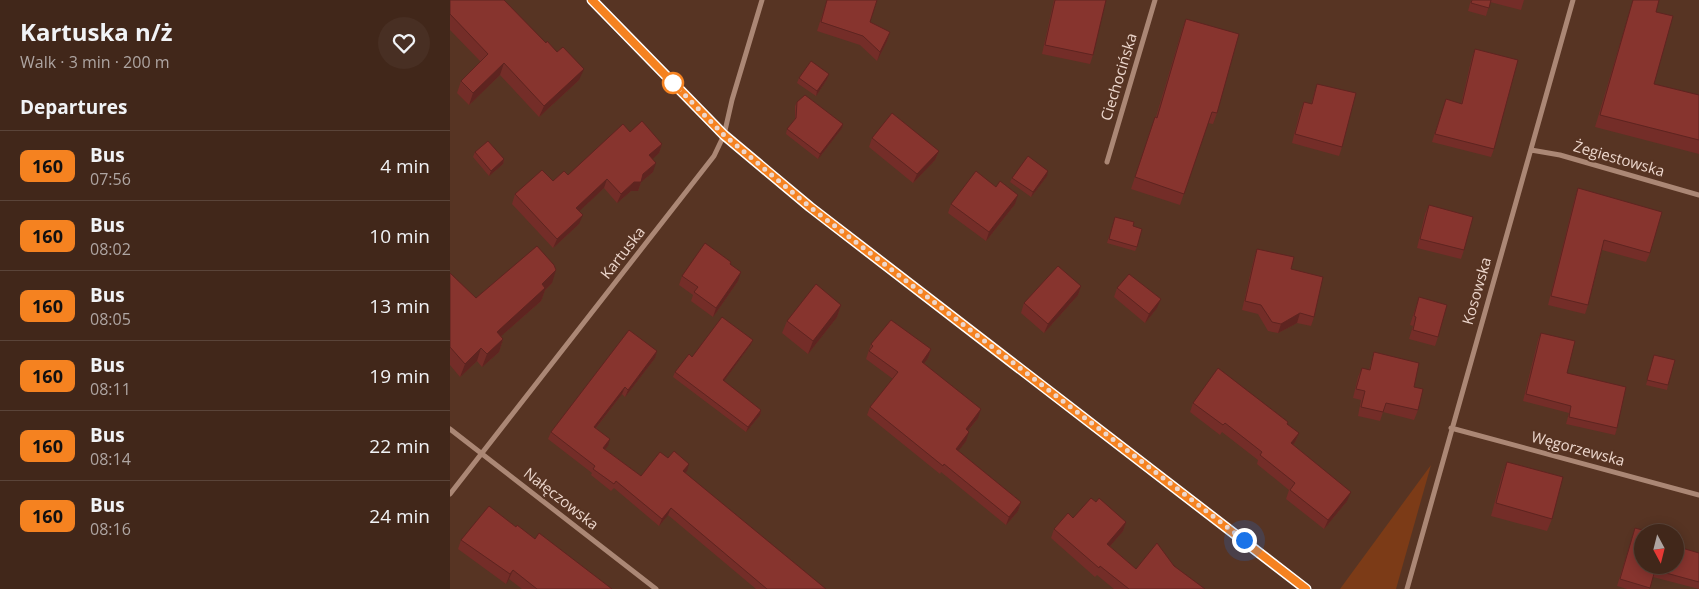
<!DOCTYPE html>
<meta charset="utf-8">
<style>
body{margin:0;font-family:"Open Sans",sans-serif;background:#482f23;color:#f1f3f6;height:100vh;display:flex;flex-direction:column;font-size:19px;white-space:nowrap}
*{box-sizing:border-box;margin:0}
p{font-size:16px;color:#aea5a2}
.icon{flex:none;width:28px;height:28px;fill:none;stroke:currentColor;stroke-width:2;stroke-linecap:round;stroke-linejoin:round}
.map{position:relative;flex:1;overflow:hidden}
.details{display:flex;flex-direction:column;background:#41271a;width:450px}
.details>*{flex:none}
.badge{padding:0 10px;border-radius:8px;font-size:18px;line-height:32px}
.needle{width:32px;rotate:173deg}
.buttons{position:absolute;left:1184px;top:524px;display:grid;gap:10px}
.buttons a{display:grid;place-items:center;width:50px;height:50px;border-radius:50%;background:#41271a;box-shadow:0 2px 12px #0003,0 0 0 1px #5a4439;font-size:25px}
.you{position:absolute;width:25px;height:25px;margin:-12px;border:4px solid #fff;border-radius:50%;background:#1a73e8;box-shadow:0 0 0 8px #1a73e833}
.map>.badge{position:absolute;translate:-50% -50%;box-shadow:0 0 0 2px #fff}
h2{padding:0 20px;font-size:19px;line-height:45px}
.round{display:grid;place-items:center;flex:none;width:52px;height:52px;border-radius:26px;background:#482f23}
.head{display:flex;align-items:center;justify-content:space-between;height:85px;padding:0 20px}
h1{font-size:24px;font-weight:700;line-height:38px}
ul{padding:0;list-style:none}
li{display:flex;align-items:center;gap:15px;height:70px;padding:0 20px;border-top:1px solid #5a4439}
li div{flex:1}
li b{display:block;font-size:19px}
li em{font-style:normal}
li .badge{min-width:55px;font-weight:700;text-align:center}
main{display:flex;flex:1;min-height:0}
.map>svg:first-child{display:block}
.green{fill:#7c3b17}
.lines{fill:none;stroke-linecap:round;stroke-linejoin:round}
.street{stroke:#ab8775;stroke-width:5}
.wall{fill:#742d28}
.shaded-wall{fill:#5e2420}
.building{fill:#87342e;stroke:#5e2420}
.line-casing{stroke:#fff;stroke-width:11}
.line{stroke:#f58220;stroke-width:8}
.walk{stroke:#edd7cd;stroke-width:5;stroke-dasharray:0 9}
.stop-dot{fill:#fff;stroke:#f58220;stroke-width:2.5}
.labels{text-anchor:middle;stroke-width:4.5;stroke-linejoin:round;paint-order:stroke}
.street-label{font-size:15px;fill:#edd7cd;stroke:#573423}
</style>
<main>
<section class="details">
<div class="head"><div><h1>Kartuska n/ż</h1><p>Walk · 3 min · 200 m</p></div><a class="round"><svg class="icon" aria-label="heart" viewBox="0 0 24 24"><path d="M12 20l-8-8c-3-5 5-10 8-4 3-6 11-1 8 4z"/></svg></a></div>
<h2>Departures</h2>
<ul>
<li><span class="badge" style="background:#f58220;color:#111">160</span><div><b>Bus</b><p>07:56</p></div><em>4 min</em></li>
<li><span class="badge" style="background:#f58220;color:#111">160</span><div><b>Bus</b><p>08:02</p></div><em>10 min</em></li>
<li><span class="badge" style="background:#f58220;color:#111">160</span><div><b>Bus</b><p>08:05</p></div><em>13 min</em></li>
<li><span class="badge" style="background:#f58220;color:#111">160</span><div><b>Bus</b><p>08:11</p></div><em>19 min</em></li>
<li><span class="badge" style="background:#f58220;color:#111">160</span><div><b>Bus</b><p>08:14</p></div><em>22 min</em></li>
<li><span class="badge" style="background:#f58220;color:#111">160</span><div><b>Bus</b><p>08:16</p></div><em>24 min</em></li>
</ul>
</section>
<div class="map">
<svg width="1249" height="589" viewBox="0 0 1249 589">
<rect width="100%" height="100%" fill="#573423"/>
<path class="green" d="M981,465l-35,124h-56z"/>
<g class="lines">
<path class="street" d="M142,0l132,135 86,72 496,382
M1081,150l29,5 139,40
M657,162l48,-162
M1001,428l248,67
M0,429l206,160
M0,494l264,-338 10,-21 8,-35 30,-100
M957,589l166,-589"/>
</g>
<path class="wall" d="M0,0l129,80 -40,37 -39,-42 -31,30 -12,-12 4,-12 20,-19 -31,-32z
M377,0h50l-7,22 20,10 -3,9 -10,20 -17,-16 -43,-14z
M604,0h52l-13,55 -3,9 -48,-10z
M1021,0h53l-3,10 -31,-8 -4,14 -18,-5z
M1183,0h26l-3,12 -2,72 45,11v59l-104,-27z
M736,19l31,94 -4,11 -5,-1 -28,82 -49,-16 20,-61 5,-11 26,-87z
M1025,49l19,100 -3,8 -59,-15 14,-43 15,5 11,-47z
M379,74l-2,5 -11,17 -19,-13 2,-5z
M867,84l25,63 -3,9 -47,-13 8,-32 4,-9 7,2z
M347,102l46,22 -1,4 -24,31 -32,-25 1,-5 8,-9v-14z
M180,132l32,12 -3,9 -7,6 1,13 -12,10 -3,9h-7l-14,12 -13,-15 -25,23v13l-26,24 -41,-44 3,-10 38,-13 15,-6z
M422,138l67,13 -4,9 -22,23 -44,-36z
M25,152l29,7 -1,5 -14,12 -16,-19z
M597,176l-16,21 -21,-15 2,-4z
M1128,188l72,65 -4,9 -44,-12 -14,55 -3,9 -37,-9 27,-108z
M501,204h64l-29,37 -38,-28z
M979,205l35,45 -3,9 -44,-11 8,-34z
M665,217l18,9 4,21 -2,4 -28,-8z
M807,249l34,20 23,48 -3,9 -14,-3 -19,10 -10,-2 -10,-17 -16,-4 12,-52z
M281,262l-1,3 8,16 -25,36 -22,-16 2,-6 -14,-10 3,-9z
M0,273l26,25 76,-15 -7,7 -4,11 -40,35 2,3 -4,13 -17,15 -5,-6 -17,16 -10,-12z
M631,286l-3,9 -34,38 -23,-20 3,-10z
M667,288l40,20 -12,15 -31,-26z
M969,297l19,40 -3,9 -26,-7 4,-13 -3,-1z
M391,305l-4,12 -29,37 -26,-21 5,-12z
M1091,333l26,40 50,55 -2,7 -49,-11 3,-11 -46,-12 15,-61z
M303,340l-2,4 -27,37 37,29 -1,5 -14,17 -73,-55 2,-5 17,-15z
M421,344l60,5 -3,9 -4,5 54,55 -10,13 -2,10 -8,10 63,51 -3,9 -12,14 -65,-53 -1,2 -73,-59 3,-8 23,-28 -27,-20z
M207,351l-2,7 -30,39 -3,-3 -26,34 12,18 -3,3 36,27 27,-18 19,13 -2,2 141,116h-70l-88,-74 -9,11 -45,-38 -3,3 -20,-16 1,-2 -44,-34 3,-7z
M924,352l40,35 4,23 -4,10 -31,-8 -3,9 -22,-5 3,-16 -8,-2 5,-21 4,-9 7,2z
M1204,355l14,30 -1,5 -21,-5z
M743,403l94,21 12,9 -4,9 -2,3 54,56 -23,28 -38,-30 3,-9 -32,-26 1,-4 -36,-28 -2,3 -30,-23z
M1057,462l45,57 -5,12 -56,-15 11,-41z
M646,502l30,20 -3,9 -13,15 26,23 38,-3 31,23h-91l-17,-14 -2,2 -44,-39 3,-9 19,-11z
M66,527l19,12 77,50h-90l-13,-10 -3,5 -48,-35 3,-9z
M1185,528l7,37 57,-12v36l-46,-12 -4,12h-22l-10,-3z"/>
<path class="shaded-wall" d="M440,32l-3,9 -10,20 3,-9z
M54,63l-4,12 -31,30 4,-12z
M134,69l-5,11 -40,37 5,-11z
M379,74l-2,5 -11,17 1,-5z
M393,124l-1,4 -24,31 2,-5z
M212,144l-3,9 -13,12 3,-10z
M489,151l-4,9 -22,23 4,-9z
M54,159l-1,5 -14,12 2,-5z
M206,163l-3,9 -12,10 -3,9h-7l-14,12 4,-9z
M598,171l-1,5 -16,21 2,-5z
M157,179l-3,9 -31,29 3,-9z
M568,195l-3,9 -29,37 3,-9z
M133,215l-4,9 -26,24 4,-9z
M106,270l-4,13 -7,7 -4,11 -49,43 5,-12 45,-48z
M291,272l-3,9 -25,36 3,-9z
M631,286l-3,9 -34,38 4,-9z
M711,299l-4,9 -12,15 4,-9z
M391,305l-4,12 -29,37 5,-13z
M850,313l-3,10 -19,10 3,-9z
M53,339l-4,13 -17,15 5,-13z
M303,340l-2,4 -30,41 2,-5z
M31,348l-4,13 -17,16 5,-13z
M481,349l-3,9 -9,12 3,-8z
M207,351l-2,7 -30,39 3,-7z
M175,387l-3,7 -31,40 3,-7z
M531,409l-3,9 -16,20 4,-9z
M311,410l-1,5 -14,17 2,-5z
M519,432l-3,9 -13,17 3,-9z
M849,433l-4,9 -8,10 4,-9z
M160,439l-2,7 -8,9 3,-7z
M239,464l-2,7 -6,7 2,-7z
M901,492l-4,9 -23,28 4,-9z
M571,502l-3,9 -12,14 3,-8z
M221,508l-3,7 -9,11 3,-7z
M676,522l-3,9 -19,22 3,-9z
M63,570l-4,9 -3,5 4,-10z"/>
<path class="building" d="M0,0h54l42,43 1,-2 10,11 6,-5 21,22 -40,37 -40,-43 -31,30 -12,-12 27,-27 -38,-40z
M377,0h50l-7,22 20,10 -10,20 -17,-16 -42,-14z
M605,0h51l-13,55 -48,-10z
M1022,0h19l-2,8 -18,-5z
M1183,0h26l-3,12 17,4 -19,68 45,11v45l-99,-25z
M736,19l53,15 -22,79 -5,-1 -28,82 -49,-17 20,-60 2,1z
M1025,49l43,11 -24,89 -59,-15 11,-35 16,5z
M361,61l18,13 -12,17 -18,-13z
M867,84l39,9 -14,54 -47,-13 9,-32 8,2z
M355,95l38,29 -23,30 -33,-25 9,-11 1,-16z
M442,113l47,38 -22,23 -45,-36z
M192,121l20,23 -13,11 7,8 -13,11 -2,8h-7l-13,12 -14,-15 -31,29 7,7 -26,24 -42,-45 27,-24 11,11 11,-10 4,4 55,-51 7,8z
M38,141l16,18 -13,12 -16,-19z
M578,156l20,15 -15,21 -21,-14z
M526,171l20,16 4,-6 18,14 -29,37 -38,-28z
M1128,188l84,24 -12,41 -46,-13 -16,65 -37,-9z
M979,205l44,12 -9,33 -44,-11z
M665,217l19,5 -1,4 9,3 -5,18 -28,-8z
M255,243l26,19 -1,2 11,8 -25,36 -22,-16 4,-5 -16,-11z
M87,246l17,19 2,5 -14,14 3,4 -48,44 6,7 -16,15 -6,-6 -16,16 -15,-17v-74l26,25z
M807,249l37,8 -3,12 32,8 -9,40 -14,-4 -19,11 -9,-2 -11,-17 -16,-4z
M608,266l23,20 -33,38 -24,-21z
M679,274l32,25 -12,15 -32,-26z
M366,284l25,21 -28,36 -26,-20z
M969,297l28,8 -9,32 -25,-7 3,-13 -2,-1z
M272,317l31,23 -30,40 38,30 -13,17 -73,-55 14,-18 3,3z
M441,320l40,29 -9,13 59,47 -15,20 3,3 -13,17 65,53 -12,15 -65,-53 -1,2 -73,-59 28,-35 -29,-21 4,-5 -2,-2z
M179,330l28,21 -29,39 -3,-3 -31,40 16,12 -7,9 38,28 19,-24 8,6 6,-7 15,13 -6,7 143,118h-59l-96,-81 -9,11 -46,-38 -2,3 -21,-15 2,-3 -44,-34z
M1091,333l34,8 -8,32 59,14 -9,41 -48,-11 2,-11 -45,-12z
M924,352l45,11 -5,24 9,2 -5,21 -32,-7 -3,9 -22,-5 4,-16 -9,-2 6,-21 8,2z
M1204,355l21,5 -7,25 -21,-5z
M768,368l70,54 -1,2 12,9 -8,10 60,49 -23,28 -38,-30 5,-7 -35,-28 2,-3 -37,-29 -2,2 -30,-22z
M1057,462l56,15 -11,42 -56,-16z
M641,498l5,4 3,-4 27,24 -19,22 29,25 21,-26 17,23 31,23h-76l-29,-23 -1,2 -45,-39 14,-16 5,5z
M39,506l27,21 1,-2 18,14 4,-6 73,56h-75l-24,-19 -3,4 -49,-34z
M1185,528l15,4h-8v33h33v-19l24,7v29l-44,-12 -5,18 -30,-9z"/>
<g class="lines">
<defs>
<path id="line" d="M142,0l132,135 86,72 496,382"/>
</defs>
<use href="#line" class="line-casing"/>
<use href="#line" class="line"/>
<path class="walk" d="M223,83l51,52 86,72 434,333"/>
</g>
<circle class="stop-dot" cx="223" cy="83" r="10"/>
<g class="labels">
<g class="street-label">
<text transform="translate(669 77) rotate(-73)" y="5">Ciechocińska</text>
<text transform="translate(1169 159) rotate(16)" y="5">Żegiestowska</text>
<text transform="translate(173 253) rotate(-52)" y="5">Kartuska</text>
<text transform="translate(1027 291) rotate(-74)" y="5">Kosowska</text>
<text transform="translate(1128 449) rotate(15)" y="5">Węgorzewska</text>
<text transform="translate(111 499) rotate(38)" y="5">Nałęczowska</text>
</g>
</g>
</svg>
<div class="buttons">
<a><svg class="needle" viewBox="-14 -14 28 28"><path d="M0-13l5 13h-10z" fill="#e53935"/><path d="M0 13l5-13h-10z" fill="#aea5a2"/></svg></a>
</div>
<div class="you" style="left:794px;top:540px"></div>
</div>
</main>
